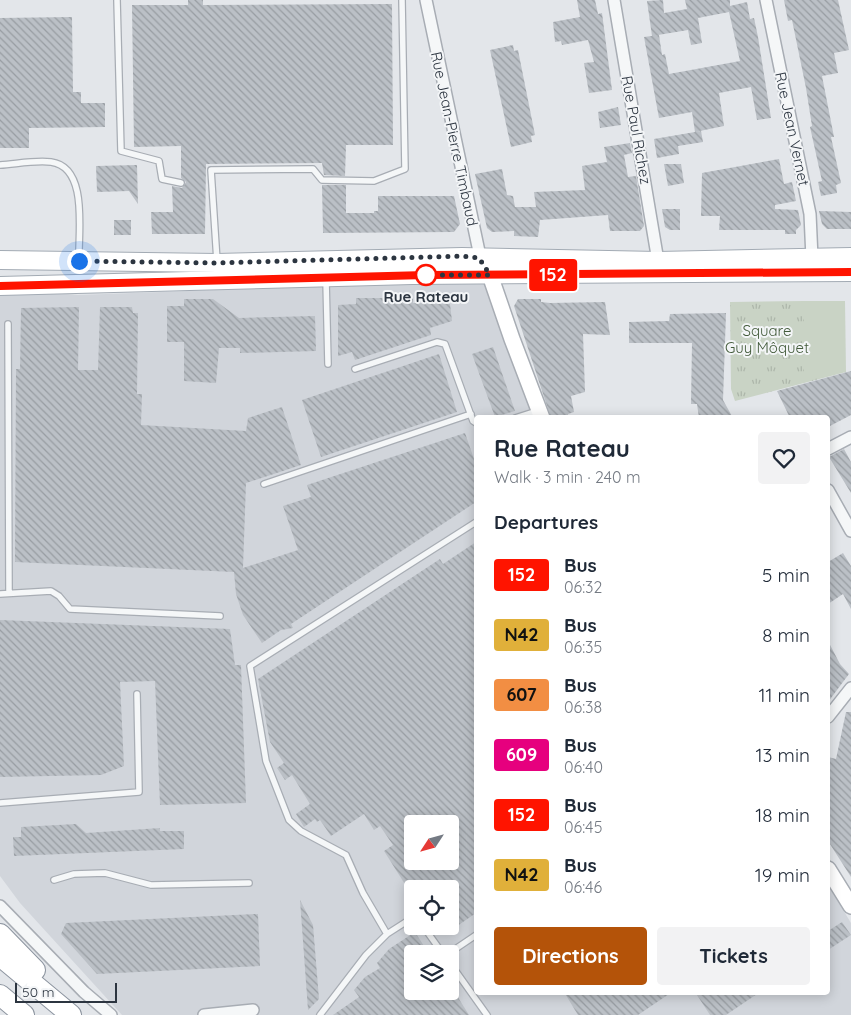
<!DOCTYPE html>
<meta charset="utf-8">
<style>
body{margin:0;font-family:Quicksand,sans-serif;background:#f2f2f3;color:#1f2937;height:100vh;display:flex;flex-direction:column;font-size:19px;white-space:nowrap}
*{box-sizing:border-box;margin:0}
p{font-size:16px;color:#747a83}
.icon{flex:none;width:28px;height:28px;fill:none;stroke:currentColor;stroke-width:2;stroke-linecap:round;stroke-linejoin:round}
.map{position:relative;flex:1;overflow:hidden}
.details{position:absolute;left:474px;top:415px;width:356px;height:580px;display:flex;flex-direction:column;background:#fff;border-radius:5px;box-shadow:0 2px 12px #0003}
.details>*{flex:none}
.badge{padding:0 10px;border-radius:4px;font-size:18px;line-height:32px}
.needle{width:32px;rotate:234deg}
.buttons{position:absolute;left:404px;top:815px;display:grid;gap:10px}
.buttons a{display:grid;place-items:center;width:55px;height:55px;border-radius:5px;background:#fff;box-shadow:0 2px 12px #0003;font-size:25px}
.scale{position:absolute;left:15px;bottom:12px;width:102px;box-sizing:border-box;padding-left:5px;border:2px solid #2c3540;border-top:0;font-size:14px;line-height:18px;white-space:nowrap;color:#2c3540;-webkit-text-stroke:4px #f3f5f7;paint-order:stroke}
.you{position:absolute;width:25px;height:25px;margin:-12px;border:4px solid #fff;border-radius:50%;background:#1a73e8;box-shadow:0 0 0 8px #1a73e833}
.map>.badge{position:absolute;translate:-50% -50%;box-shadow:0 0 0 2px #fff}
h2{padding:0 20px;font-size:19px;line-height:45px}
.round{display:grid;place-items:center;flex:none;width:52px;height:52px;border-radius:5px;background:#f2f2f3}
.overview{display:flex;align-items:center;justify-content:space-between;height:85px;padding:0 20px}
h1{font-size:24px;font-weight:700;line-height:38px}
.primary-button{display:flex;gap:10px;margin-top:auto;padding:10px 20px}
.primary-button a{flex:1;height:58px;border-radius:5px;background:#b45309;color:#fff;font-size:20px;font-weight:700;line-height:58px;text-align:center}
.primary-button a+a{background:#f2f2f3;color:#1f2937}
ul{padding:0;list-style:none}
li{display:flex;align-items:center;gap:15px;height:60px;padding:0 20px}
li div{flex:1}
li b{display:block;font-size:19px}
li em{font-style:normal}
li .badge{min-width:55px;font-weight:700;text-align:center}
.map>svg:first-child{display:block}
.built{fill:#d1d5db;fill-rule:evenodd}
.park{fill:url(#park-tufts)}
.pitch{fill:#c9d3c5}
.building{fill:url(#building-back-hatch);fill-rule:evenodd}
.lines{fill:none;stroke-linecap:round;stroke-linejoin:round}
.lane-casing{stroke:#a8adb4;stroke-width:8}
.street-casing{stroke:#a8adb4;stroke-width:14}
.secondary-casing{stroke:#a8adb4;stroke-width:18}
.primary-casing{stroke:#a3abb4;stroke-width:20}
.highway-casing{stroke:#8c949f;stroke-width:22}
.lane{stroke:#f5f7f8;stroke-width:5.5}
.street{stroke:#f5f7f8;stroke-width:11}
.secondary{stroke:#fff;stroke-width:15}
.primary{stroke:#fff;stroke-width:18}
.highway{stroke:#fff;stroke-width:20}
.line-casing{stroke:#fff;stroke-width:11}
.line{stroke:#ff1400;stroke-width:8}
.walk{stroke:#2c3540;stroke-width:5;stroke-dasharray:0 9}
.stop-dot{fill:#fff;stroke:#ff1400;stroke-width:2.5}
.labels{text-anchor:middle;stroke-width:4;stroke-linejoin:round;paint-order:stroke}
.street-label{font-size:15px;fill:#2c3540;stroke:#f3f5f7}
.stop-label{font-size:15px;font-weight:bold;fill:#2c3540;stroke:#f3f5f7}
.park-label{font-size:15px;fill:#435b3b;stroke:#f3f5f7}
</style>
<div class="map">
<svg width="851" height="1015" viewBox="0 0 851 1015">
<defs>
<pattern id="park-tufts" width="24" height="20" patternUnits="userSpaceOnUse" patternTransform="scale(1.25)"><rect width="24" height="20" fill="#c9d3c5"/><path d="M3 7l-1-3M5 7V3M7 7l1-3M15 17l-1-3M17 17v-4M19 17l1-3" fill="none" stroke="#adb6aa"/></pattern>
<pattern id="building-back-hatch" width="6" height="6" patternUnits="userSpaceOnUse" patternTransform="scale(1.25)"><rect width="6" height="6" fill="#bbc0c6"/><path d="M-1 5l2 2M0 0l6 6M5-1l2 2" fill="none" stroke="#989da2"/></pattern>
</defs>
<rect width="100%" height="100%" fill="#e3e6ea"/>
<path class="built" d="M491,280l44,137 -59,1v574h352v-107l23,38v92h-729l-102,-112 -20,-27v-588l78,7zM412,824h38v37h-38zM412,889h38v37h-38zM412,954h38v37h-38z"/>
<path class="park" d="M804,301v71h42l-111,29 -4,-12 -1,-87z"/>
<path class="pitch" d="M804,301h41l1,71h-42z"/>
<path class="building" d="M188,0h15v5l189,-1 1,141h-47l-1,31 -21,-1 -2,-12 -116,1 -1,70h-53l-1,-22h22l-1,-26 10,2 4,-6 -5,-4v-32l-47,1 -2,-142h56z
M577,0h18l3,14 4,-1 10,77 -23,3 -5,-30 10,-1 -6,-22 -26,5 -1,-4 -6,1 -2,-20 27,-5z
M663,0l1,13 23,-4 -2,-9h45v6l17,-4 3,17 4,-1 4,19 13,81 -14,2 -6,-33 -32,6 5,33 -29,6 -3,-20 -33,6 -15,-81 15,-2 3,20 3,-1 4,20 71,-13 -11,-49 -31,6 4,25 -11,2 -3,-15 -36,6 -5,-35z
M784,0h54l11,50 -15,3 4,20 -16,3 12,61h-3l10,46 -5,2 1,8 -16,3 -3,-14 4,-1 -12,-54 2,-1 -6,-38 -14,-68 -4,1z
M72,17l1,75h8v11h24v24l-76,1v20h-29v-130z
M513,45l1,6 4,-1 17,85 -4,1 1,6 -21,5 -21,-97z
M618,107l3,18 -21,3 -2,-16z
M701,131l2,11 -25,4 1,8 -22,4 -3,-19z
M630,143l2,10 -8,2 4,22 8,-1 8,50 -4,5h-30l-2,-16 -68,5 -2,17 -24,-1v-5l-22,1 -5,-4 -12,-54 27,-5 5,26 6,1 2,11h21l-2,-15 51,-2 -3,-24 25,-4 -3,-15z
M779,159l5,25 8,-2 4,19 -21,4v4l23,1 3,15 -5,5v4h-11v-4h-66l1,-14h-19l1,-43z
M664,164h17l3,19 -16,3z
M137,165l1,39 -9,-13 -32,1 -1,-26z
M322,185h24v28h28v-2h4v-15h76l6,28 -6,8 -131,1z
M662,209h18v21h-10l-5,-3z
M819,211l32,1v17h-24l-5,-5z
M114,220h17v15h-17z
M356,298h57v5l37,1 2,17 -22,7 1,7 -76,25 -3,-8 -14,4v-51l18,-1z
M184,299h29l26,19 76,-2 1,35 -76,2v-5h-21l-3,35 -32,-2v-39h-17v-36h17z
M518,299h23v3l9,1 55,-1 5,33 -27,-1 2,58 -14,4 3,16 -6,2 1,4h-18l-37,-112z
M79,307l-1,63h20l2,-63h32l1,6h5l-1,81h5l-1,31 105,6 2,-13 34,-11 19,58 -55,18 -3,85 55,-18 -15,-44 28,-9 -4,-12 158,-52 9,26 2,-1v44l-185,122 2,4 -12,2 -19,13 -19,-28 -7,-21 -2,-22 -219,-10 1,-193h4l1,-61z
M726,313l-3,87 10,18h-34l-2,-14h-6l1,-61h-63v-21l40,-1 1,-7z
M493,347l22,64 -20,6 -23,-63z
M439,354l18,58 -136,45 -19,-57z
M851,371v44l-23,12v-9h-38l-13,-27z
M844,449l7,13v31l-22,-36z
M476,542v371l-26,18v-42h-42l-24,-38 9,-6 -13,-19 -6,4 -10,-16 -33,22 -11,-16 -3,2 -2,-3 -11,8 -8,-13 14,-10 -18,-29 -7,5 -8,-12 7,-5 -14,-21 -12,-63 182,-120 3,5zM412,824h38v37h-38z
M843,553l8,13v43l-8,-15 -15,10v-42z
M0,620l230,9 5,36h6l5,138 -86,2 -5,-124 -35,1 4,84 -23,9 -101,2z
M828,641l12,23 9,10 -21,28z
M846,712h5v165l-23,-36v-84l8,2z
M76,824l10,9 74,-5v3h24v18l-170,7 -1,-19h8v-10z
M300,900l13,25 6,74 -11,11z
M258,914l2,52 -163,8 -36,-40 5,-11z
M842,922l9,13 -23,15v-19z
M415,932l14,22h-17v37h42l15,24h-136l26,-18 -5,-7 11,-13 15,-9 -3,-5 12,-14z
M564,992h108l-34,23h-60z
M695,992h65l-34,23h-16z"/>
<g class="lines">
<defs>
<path id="lane" d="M117,0l4,151 38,10 3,18 19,4
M0,165c16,-1 35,-5 51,-3 38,5 27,71 28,97
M217,261l-6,-91 102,-1 9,11 52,1 31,-12 -3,-169
M326,280l2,84
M8,324l1,269
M355,369l82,-27 8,2 28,77 3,2
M515,418l22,-7
M264,484l207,-70
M0,594l51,-3 8,5 11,13 150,7
M0,803l139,-11 -2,-98
M54,880l20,-6 31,-1 46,12 98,-2
M412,918l-25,16 -24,-41 -17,-38 -45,-24 -12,-11 -23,-59 -16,-95 226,-144
M423,926l20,28
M448,954l28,-19
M450,963l37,52
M320,1015l46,-60 21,-21"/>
<path id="street" d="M426,0l55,261
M614,0l44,261
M766,0l44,214 2,44
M828,449l23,-12
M828,490l23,41
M828,717l23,-29
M0,906l84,86 27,23
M204,1015l49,-5"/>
<path id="secondary" d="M490,275l22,64 30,79
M828,869l23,37"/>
<path id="primary" d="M0,260l217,3 245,-6 196,4 193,-4
M0,286l412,-11 439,-3"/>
<path id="highway" d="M0,934l35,36
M0,956l71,59
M0,995l24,20"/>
</defs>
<use href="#lane" class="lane-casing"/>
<use href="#street" class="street-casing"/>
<use href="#secondary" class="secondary-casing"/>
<use href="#primary" class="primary-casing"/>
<use href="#highway" class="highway-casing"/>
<use href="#lane" class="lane"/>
<use href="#street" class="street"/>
<use href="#secondary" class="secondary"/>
<use href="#primary" class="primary"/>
<use href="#highway" class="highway"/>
</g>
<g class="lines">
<defs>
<path id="line" d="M0,286l426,-11 425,-3"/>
</defs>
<use href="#line" class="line-casing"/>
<use href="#line" class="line"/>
<path class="walk" d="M79,261l138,2 245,-7 17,2 11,17h-64"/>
</g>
<circle class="stop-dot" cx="426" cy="275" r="10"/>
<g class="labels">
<g class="street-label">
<text transform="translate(792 129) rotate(78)" y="5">Rue Jean Vernet</text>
<text transform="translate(636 130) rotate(80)" y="5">Rue Paul Richez</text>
<text transform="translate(454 139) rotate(78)" y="5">Rue Jean-Pierre Timbaud</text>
</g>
<g class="stop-label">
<text x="426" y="302">Rue Rateau</text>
</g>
<g class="park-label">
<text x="767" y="336">Square<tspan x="767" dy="17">Guy Môquet</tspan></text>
</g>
</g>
</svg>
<div class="buttons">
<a><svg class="needle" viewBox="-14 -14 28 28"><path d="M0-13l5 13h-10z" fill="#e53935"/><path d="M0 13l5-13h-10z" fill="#747a83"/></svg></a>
<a><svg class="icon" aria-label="locate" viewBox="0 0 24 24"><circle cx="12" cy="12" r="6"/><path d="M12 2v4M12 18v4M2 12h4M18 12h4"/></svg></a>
<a><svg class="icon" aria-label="layers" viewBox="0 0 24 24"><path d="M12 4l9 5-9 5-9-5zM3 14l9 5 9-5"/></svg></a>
</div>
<div class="scale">50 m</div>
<div class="you" style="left:79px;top:261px"></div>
<b class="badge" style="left:553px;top:275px;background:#ff1400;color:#fff">152</b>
<section class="details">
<div class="overview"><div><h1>Rue Rateau</h1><p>Walk · 3 min · 240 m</p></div><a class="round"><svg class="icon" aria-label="heart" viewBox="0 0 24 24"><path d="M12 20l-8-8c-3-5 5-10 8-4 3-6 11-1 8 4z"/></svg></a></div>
<h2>Departures</h2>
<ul>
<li><span class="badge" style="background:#ff1400;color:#fff">152</span><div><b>Bus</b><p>06:32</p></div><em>5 min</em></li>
<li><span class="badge" style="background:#e0b03a;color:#111">N42</span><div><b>Bus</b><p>06:35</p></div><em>8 min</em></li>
<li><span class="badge" style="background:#f28e43;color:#111">607</span><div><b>Bus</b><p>06:38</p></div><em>11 min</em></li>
<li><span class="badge" style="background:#e6007e;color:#fff">609</span><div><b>Bus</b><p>06:40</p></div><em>13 min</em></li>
<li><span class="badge" style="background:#ff1400;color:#fff">152</span><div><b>Bus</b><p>06:45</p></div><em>18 min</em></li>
<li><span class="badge" style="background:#e0b03a;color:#111">N42</span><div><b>Bus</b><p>06:46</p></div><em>19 min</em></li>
</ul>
<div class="primary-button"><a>Directions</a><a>Tickets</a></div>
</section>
</div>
